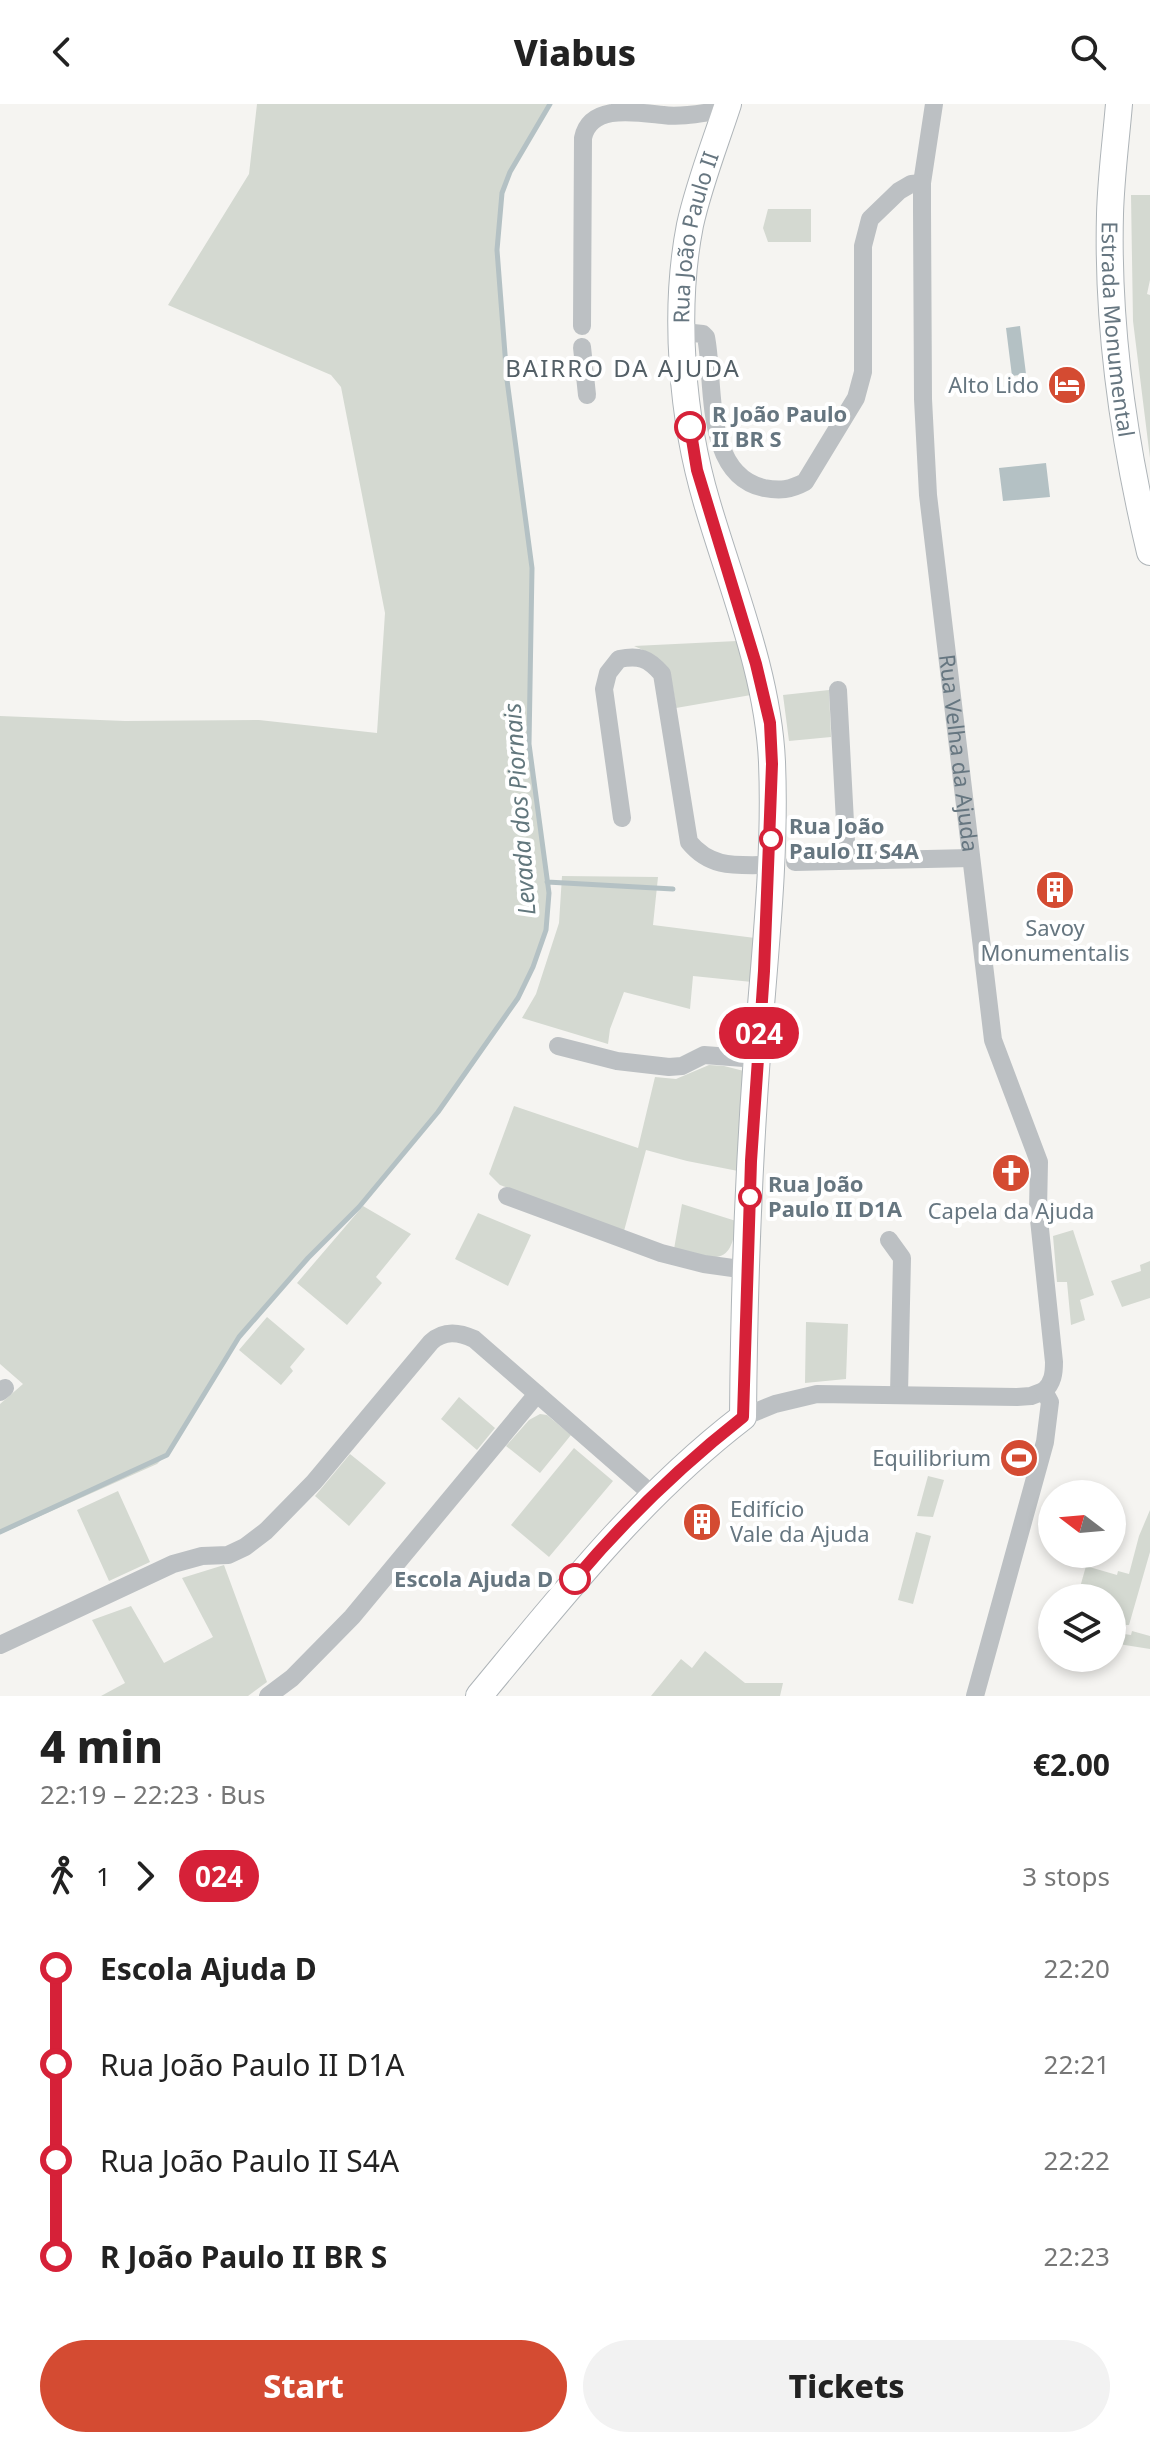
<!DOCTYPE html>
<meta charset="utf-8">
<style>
body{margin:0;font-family:"Noto Sans",sans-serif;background:#f2f2f2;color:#222;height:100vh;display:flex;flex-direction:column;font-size:30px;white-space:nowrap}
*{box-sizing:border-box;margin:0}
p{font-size:26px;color:#767676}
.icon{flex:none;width:44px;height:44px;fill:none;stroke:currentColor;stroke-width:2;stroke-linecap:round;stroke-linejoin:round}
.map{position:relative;height:1592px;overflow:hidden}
.side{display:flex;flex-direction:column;background:#fff;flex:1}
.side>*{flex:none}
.badge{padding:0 16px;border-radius:26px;font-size:28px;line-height:52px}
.needle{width:52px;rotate:286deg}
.controls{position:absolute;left:1038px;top:1376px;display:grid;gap:16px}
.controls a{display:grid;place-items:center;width:88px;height:88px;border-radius:50%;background:#fff;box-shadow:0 4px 12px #0003;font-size:40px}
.map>.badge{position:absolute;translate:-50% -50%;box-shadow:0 0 0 4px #fff}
.legs{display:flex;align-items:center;gap:12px;height:88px;padding:0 40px;font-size:26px}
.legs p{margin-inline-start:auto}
.headline{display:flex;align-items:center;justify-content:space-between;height:136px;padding:0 40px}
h1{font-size:44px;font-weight:800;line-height:60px}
.button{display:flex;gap:16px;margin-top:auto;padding:16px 40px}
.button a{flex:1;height:92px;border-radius:48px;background:#d44b32;color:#fff;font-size:32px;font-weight:800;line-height:92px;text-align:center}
.button a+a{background:#f2f2f2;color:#222}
ul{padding:0 40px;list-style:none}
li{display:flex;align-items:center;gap:28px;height:96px;font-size:30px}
li i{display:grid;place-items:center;width:12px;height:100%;margin:0 10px;background:currentColor}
li i::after{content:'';width:20px;height:20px;margin:-10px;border:6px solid;border-radius:50%;background:#fff}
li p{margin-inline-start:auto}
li:first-child i{background:linear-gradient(#0000 50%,currentColor 0)}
li:last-child i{background:linear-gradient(currentColor 50%,#0000 0)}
header{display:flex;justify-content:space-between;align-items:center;height:104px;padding:0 40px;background:#fff;font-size:36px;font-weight:800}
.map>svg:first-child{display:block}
.green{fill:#d4d9d1}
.water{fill:#b4c1c4}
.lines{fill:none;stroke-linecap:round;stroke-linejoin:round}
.stream{stroke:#b4c1c4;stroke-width:5}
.secondary-casing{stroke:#aeb4b8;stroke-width:28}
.street{stroke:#bcc0c3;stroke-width:18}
.secondary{stroke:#fff;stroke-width:26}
.line-1-casing{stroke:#fff;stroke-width:18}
.line-1{stroke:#d62138;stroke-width:12}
.stop-1-dot{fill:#fff;stroke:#d62138;stroke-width:4}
.labels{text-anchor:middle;stroke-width:8;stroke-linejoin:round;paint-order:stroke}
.street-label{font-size:22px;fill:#667680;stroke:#fff}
.poi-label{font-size:22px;fill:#667680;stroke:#fff;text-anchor:end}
.stop-label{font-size:22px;font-weight:bold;fill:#667680;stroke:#fff;text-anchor:start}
.neighbourhood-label{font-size:24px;letter-spacing:2px;fill:#535f66;stroke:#fff}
.water-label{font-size:24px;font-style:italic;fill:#62777d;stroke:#fff}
</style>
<header><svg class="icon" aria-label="back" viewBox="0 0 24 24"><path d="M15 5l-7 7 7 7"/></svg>Viabus<svg class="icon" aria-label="search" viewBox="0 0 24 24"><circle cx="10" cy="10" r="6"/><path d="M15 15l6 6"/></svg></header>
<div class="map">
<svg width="1150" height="1592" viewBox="0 0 1150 1592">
<rect width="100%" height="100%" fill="#f5f4f1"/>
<path class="green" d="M257,0h294l-42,68 -8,21 -5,54 10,133 25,188 -3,176 20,149 -3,37 -13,37 -15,31 -80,113 -79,95 -51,51 -69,79 -75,122 -6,6 -157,70v-130l23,-20 -23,-20v-648l125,5 134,-1 118,13 8,-120 -44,-226 -10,-12 -163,-70 81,-131z
M1131,91h19v85l-3,14 3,1v163l-17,-137z
M768,105h43v33h-43l-5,-14z
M737,537l14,54 -75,13c-5,-37 -7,-47 -42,-62z
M829,586l2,47 -42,4 -6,-46z
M562,772l96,1 -5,48 102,13 -3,44 -59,-6 -3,33 -66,-17 -14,37 -2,15 -86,-26 14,-24 23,-71z
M709,961l15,1 20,5 -6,100 -51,-10 -41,-11 -22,81 -124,-46 -11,-11 25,-68 124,42 17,-71 21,2z
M682,1100l54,17c-4,49 -24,37 -62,28z
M363,1102l48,28 -35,43 6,6 -35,42 -50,-42z
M478,1109l53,22 -23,51 -53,-27z
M1073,1126l21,65 -14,5 5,20 -14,5 -4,-43h-10l-4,-46z
M1150,1157v37l-28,9 -11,-26 30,-10 -1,-6z
M267,1213l38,32 -15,18 3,4 -12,14 -42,-35z
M806,1218l42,2 -2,55 -41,4z
M459,1293l36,31 -18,22 -36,-31z
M540,1310l7,1 24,20 -31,38 -34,-27 23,-26z
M574,1344l39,33 -64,76 -38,-32z
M350,1350l36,29 -37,43 -34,-30z
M928,1372l16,4 -11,37 -16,-1z
M118,1387l32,71 -41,19 -32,-71z
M1150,1406v42l-21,73h-3l-2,9 7,1 1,-4 18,5v13l-38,-6v-45h-35l9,-32 31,9 1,-4 11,3 10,-38z
M916,1428l15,4 -18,68 -15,-4z
M224,1461l43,117 -19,14h-147l24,-13 -33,-63 39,-14 33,57 49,-26 -31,-59z
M705,1547l40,32h38l-3,13h-129l30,-37 11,9z"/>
<path class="water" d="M1020,222l6,48 -14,2 -6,-48z
M1046,359l4,34 -47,4 -4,-33z"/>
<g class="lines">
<path class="stream" d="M547,778l126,7
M0,1428l167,-77 72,-118 69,-79 51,-51 79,-95 80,-114 15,-31 13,-37 3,-37 -20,-149 3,-176 -25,-188 -10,-130 5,-57 8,-21 40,-68"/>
<defs>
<g id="secondary">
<path id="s2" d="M1119,0c-3,36 -8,73 -9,110 -3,113 14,229 40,338"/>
<path id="s3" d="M479,1592c82,-99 161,-200 264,-279 1,-120 5,-241 14,-361 7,-96 19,-197 15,-294 -4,-88 -40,-174 -65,-259 -25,-84 -34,-191 -17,-278 9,-41 25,-81 38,-121"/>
</g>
</defs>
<use href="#secondary" class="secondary-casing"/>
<g class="street">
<path id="s1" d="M934,0l-12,79v27l1,189 5,96 65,545 46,122 -1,48 16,152c0,11 -1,21 -10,29"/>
<path d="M582,222l1,-188c7,-34 51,-26 80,-23 21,3 43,-3 63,-5"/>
<path d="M683,228l20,2 3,3c9,45 -3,138 58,151 16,3 26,2 41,-6l51,-84 7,-26v-126l7,-27 29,-28 12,-7 11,-1"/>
<path d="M582,243l5,48"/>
<path d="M838,586l9,170"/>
<path d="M622,714l-18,-129 4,-16 11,-14c20,-4 29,-1 43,15l27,168c22,27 48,23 81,23"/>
<path d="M795,758l176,-4"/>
<path d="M558,942l59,15 52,6 13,-1 22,-11 53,4"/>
<path d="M507,1092l154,57 43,11 43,6"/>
<path d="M889,1136l13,18 -3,136"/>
<path d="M0,1288l5,-4"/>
<path d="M743,1313l32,-13 42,-10 200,3 14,-1 13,-5"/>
<path d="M0,1541l173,-81 29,-8 26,-1 17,-8 21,-16 48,-49 117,-140c13,-12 28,-10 43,-3l180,157"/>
<path d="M268,1592l24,-18 60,-61 185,-223"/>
<path d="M975,1592l70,-254 5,-40 -6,-11"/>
</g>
<use href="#secondary" class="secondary"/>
</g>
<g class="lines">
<defs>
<path id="line-1" d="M575,1475c50,-59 107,-114 168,-162l8,-256 13,-190 8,-207 -2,-41 -14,-59 -59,-194 -7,-43"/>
</defs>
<use href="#line-1" class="line-1-casing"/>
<use href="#line-1" class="line-1"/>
</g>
<defs>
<symbol id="hotel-disc" viewBox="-11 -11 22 22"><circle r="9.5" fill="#d44b32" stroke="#fff"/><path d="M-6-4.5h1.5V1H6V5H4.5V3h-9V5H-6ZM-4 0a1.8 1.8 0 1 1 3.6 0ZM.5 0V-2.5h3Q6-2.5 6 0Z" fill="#fff"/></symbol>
<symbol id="building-disc" viewBox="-11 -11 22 22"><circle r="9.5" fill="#d44b32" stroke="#fff"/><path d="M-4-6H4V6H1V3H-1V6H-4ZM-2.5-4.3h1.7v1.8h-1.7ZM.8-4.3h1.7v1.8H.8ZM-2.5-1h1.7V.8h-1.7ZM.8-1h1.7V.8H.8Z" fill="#fff"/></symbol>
<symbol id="church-disc" viewBox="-11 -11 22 22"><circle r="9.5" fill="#d44b32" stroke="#fff"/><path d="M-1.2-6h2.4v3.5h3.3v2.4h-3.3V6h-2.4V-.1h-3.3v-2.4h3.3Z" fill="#fff"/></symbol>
<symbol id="stadium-disc" viewBox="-11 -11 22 22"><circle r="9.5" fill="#d44b32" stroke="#fff"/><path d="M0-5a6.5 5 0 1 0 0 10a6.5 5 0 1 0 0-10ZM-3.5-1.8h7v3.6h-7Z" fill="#fff"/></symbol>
</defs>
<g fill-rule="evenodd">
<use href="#hotel-disc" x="1045" y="259" width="44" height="44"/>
<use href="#building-disc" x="1033" y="764" width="44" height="44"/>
<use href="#church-disc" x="989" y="1047" width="44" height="44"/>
<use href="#stadium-disc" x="997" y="1332" width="44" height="44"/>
<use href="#building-disc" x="680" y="1396" width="44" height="44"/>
</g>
<g class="stop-1-dot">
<circle cx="690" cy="323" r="14"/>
<circle cx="771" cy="735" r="10"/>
<circle cx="750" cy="1093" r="10"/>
<circle cx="575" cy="1475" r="14"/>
</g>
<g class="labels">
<g class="street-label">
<text dy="8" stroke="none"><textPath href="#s3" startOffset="1578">Rua João Paulo II</textPath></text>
<text dy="8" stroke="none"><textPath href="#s2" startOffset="226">Estrada Monumental</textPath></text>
<text dy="8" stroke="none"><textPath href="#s1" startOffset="652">Rua Velha da Ajuda</textPath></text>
</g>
<g class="poi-label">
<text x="1039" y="289">Alto Lido</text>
<text x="1055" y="832" text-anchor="middle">Savoy<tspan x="1055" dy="25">Monumentalis</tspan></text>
<text x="1011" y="1115" text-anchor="middle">Capela da Ajuda</text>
<text x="991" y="1362">Equilibrium</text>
<text x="730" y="1413" text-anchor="start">Edifício<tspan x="730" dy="25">Vale da Ajuda</tspan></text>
</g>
<g class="stop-label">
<text x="712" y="318">R João Paulo<tspan x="712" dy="25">II BR S</tspan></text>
<text x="789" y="730">Rua João<tspan x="789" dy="25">Paulo II S4A</tspan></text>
<text x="768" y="1088">Rua João<tspan x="768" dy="25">Paulo II D1A</tspan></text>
<text x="553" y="1483" text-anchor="end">Escola Ajuda D</text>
</g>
<g class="neighbourhood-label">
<text x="623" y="273">BAIRRO DA AJUDA</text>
</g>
<g class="water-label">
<text transform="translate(520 705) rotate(-94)" y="8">Levada dos Piornais</text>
</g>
</g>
</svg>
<div class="controls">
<a><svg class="needle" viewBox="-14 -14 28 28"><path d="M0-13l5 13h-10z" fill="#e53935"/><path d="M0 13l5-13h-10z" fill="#767676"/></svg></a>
<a><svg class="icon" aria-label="layers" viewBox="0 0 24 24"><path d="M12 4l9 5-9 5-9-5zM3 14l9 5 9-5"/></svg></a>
</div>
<b class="badge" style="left:759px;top:929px;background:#d62138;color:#fff">024</b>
</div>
<section class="side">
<div class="headline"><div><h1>4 min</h1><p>22:19 – 22:23 · Bus</p></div><b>€2.00</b></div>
<div class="legs"><svg class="icon" aria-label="walk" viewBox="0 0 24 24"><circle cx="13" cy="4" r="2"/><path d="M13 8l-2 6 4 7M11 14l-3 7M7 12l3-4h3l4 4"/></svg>1<svg class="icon" aria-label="forward" viewBox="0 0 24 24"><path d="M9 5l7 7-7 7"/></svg><b class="badge" style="background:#d62138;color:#fff">024</b><p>3 stops</p></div>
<ul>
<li><i style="color:#d62138"></i><b>Escola Ajuda D</b><p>22:20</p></li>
<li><i style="color:#d62138"></i><span>Rua João Paulo II D1A</span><p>22:21</p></li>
<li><i style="color:#d62138"></i><span>Rua João Paulo II S4A</span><p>22:22</p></li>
<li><i style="color:#d62138"></i><b>R João Paulo II BR S</b><p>22:23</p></li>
</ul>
<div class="button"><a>Start</a><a>Tickets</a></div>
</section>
